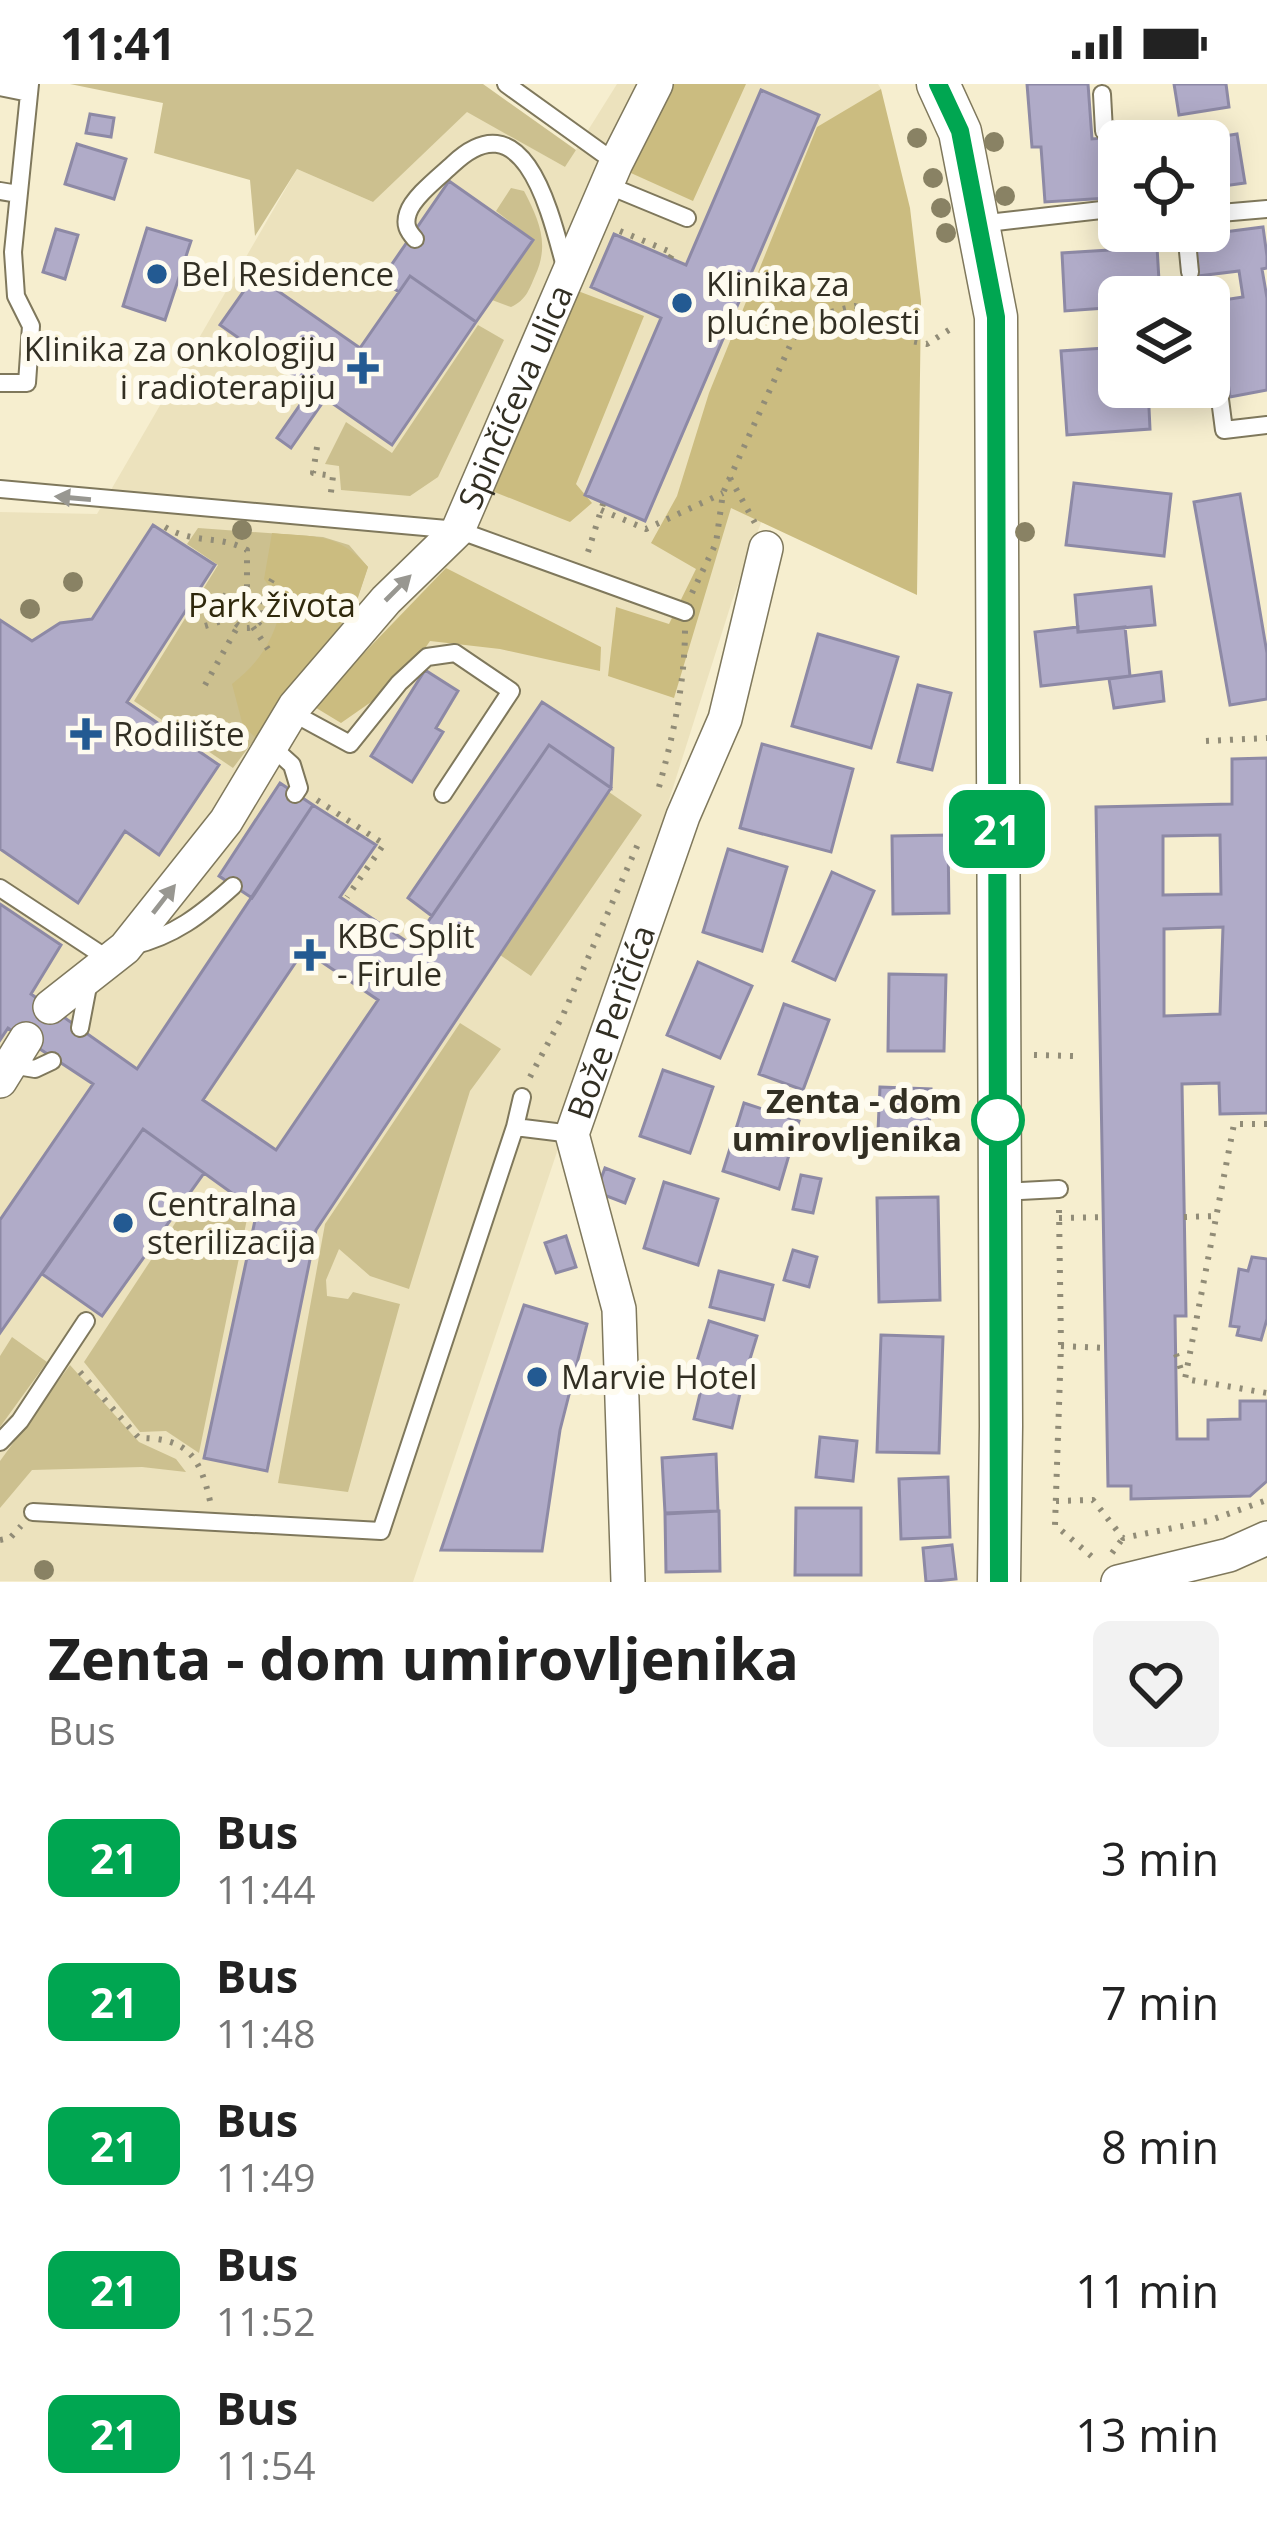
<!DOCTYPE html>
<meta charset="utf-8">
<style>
body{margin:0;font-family:"Open Sans",sans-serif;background:#f2f2f2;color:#222;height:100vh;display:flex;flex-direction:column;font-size:45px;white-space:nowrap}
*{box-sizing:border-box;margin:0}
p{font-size:39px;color:#767676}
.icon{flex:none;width:66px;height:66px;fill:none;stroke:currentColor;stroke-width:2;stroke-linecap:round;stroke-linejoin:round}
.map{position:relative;height:1498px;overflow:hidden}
.drawer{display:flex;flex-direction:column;background:#fff;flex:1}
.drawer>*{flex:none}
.badge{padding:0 24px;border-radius:18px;font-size:42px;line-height:78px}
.buttons{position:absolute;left:1098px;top:36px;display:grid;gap:24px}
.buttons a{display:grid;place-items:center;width:132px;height:132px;border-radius:18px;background:#fff;box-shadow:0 6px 30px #0003;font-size:60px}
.map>.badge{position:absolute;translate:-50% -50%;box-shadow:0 0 0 6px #fff}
.round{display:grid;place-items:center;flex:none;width:126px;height:126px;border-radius:18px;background:#f2f2f2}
.headline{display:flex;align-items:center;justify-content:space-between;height:204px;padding:0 48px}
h1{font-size:57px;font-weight:700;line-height:90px}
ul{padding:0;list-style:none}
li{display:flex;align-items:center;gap:36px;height:144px;padding:0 48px}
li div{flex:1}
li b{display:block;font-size:45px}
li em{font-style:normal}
li .badge{min-width:132px;font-weight:700;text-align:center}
.status{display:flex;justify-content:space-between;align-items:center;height:84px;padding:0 60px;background:#fff;direction:ltr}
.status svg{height:33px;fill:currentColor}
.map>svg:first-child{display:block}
.built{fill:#ece2bd}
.green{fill:#ccc08f}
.forest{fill:#cbbc80}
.building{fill:#b0abc8;stroke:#8d89a5;stroke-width:3;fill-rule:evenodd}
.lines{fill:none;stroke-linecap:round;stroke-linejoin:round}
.service-casing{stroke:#7f785c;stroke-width:20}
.minor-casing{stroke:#7f785c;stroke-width:36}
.tertiary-casing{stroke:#7f785c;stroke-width:45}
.path{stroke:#918c77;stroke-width:6;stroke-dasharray:3 9;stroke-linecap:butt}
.service{stroke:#fff;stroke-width:16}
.minor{stroke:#fff;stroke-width:33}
.tertiary{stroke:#fff;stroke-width:42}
.tree{fill:#898264}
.oneway{fill:#989791}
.line-casing{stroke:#fff;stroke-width:27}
.line{stroke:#00a651;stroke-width:18}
.poi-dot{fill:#235a92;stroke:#fefbef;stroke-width:4.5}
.stop-dot{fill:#fff;stroke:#00a651;stroke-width:6}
.labels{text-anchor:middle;stroke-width:12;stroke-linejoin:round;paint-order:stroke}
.poi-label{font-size:33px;fill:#322f23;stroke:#fefbef;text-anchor:start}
.street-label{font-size:33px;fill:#322f23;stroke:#fefbef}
.park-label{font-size:33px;fill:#30290d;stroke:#fefbef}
.stop-label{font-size:33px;font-weight:bold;fill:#322f23;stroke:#fefbef;text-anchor:end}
</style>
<div class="status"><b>11:41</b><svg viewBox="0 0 49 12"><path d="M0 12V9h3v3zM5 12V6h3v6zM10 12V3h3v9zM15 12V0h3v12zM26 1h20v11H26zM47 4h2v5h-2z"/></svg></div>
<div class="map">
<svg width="1267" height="1498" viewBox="0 0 1267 1498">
<rect width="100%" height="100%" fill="#f6eecf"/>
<path class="built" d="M617,0h261l3,5 -50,245 -99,267 -160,506 -159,475 -413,-1v-1069l97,2 200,-345 76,33 94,-91 98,56z"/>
<path class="green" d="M70,0h413l93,66 -11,17 -98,-55 -94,90 -76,-33 -42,67 -5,-56 -96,-27 9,-50z
M511,104l13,3c15,29 26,53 11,85 -6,14 -9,24 -24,31l-19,-7 42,-60 -38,-29z
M478,241l26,15 -66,137 -28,19 -69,-6 -2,-24 -14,-2 21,-42 46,31z
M198,444l125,9 26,8 19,22 -13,39 -122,162 -99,-67 84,-136 -31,-21z
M609,708l33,23 -111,161 -31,-21z
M460,939l41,26 -31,42 -61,198 -39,-13 -31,-27 -13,31 1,16 21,3 5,-7 47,12 -52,188 -70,-9 47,-259z
M189,1118l25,18 13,-15 20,14 -48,234 -33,-22 -26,1 -56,-70z
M12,1253l35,25 -47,65v-71z
M70,1281l69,77 37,17 10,13 -44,-5 -110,3 -32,38v-47z"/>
<path class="forest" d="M666,0h80l-53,117 -71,-32z
M881,5l29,119 11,93 -4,294 -186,-87 -57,190 -66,-22 8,-69 53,17 27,-55 -45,-26 26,-47 32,-103 108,-266z
M570,204l74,28 -68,168 16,19 -22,19 -83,-33z
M272,449c43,4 67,0 96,34l-13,39 -99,132 -13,-12 -11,-42c28,-22 42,-44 50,-80l-18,-25z
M446,484l155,79 -1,24 -100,-22 -70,-8 -26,38 -63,44 -28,-17z"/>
<path class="building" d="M1027,0h61l4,55 12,-1 4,60 -63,4 -4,-55h-9z
M1174,0h52l3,23 -50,8z
M761,6l58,25 -174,406 -60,-26 76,-177 -70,-31 23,-53 72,31z
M90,30l24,4 -3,19 -25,-4z
M1237,50l8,49 -36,5v-47h-16z
M77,60l49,15 -12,40 -49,-15z
M449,97l84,59 -57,82 -66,-46 -11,16 -18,-12z
M1263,143l4,29v12l-5,1 5,29v92l-37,7 -13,-96 26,-4 -4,-26 -41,5 -5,-40z
M147,144l44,13 -26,79 -42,-14z
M56,145l22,6 -13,44 -22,-7z
M1157,163l3,50h-41v10l-54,4 -3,-58z
M255,191l105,73 50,-72 66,46 -84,123 -172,-120z
M1119,263v40h29l2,42 -83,6 -6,-84z
M311,305l14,10 -34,49 -14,-10z
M1074,399l97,11 -7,62 -98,-11z
M1240,410l27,159v46l-37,6 -36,-203z
M153,441l62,40 -88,137 92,63 -60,90 -34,-24 -47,72 -78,-54v-229l32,21 28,-18 32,-4z
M1151,503l4,38 -77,7 -3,-37z
M1078,543v5l47,-5 5,49 -89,10 -6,-54z
M818,550l80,23 -27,91 -79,-22z
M425,586l33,21 -22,37 7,4 -31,50 -41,-26z
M1161,588l3,29 -50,7 -5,-29z
M918,601l33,8 -19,77 -34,-8z
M542,618l71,46 -2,40 -62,-43 -117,171 -24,-18z
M762,660l91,25 -22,83 -91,-24z
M549,661l62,43 -295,442 -49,241 -63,-13 53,-247 -114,-82 -143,204v-113l93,-136 -85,-56 -8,12v-136l61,41 -30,49 106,75 176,-264 63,40 -36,52 72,48zM304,866l74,50 -102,150 -73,-50z
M1267,674v355l-47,1 -1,-31 -37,1 4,232h-11l2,123h31v-19l32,-1v-18h27v80l-17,15 -119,3v-13h-23l-12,-679 136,-3v-45zM1220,751l1,59 -58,1v-59zM1223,843l-3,87 -56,2v-87z
M280,699l33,22 -61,93 -33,-22z
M948,751l1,78 -56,1 -1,-78z
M728,765l59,18 -25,84 -59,-19z
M832,788l42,19 -39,89 -42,-19z
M698,878l54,24 -32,72 -53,-23z
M889,890l57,1 -2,76h-56z
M784,920l45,16 -26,70 -44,-16z
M663,986l50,17 -23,66 -50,-17z
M880,1003l51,2 -3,65 -51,-2z
M744,1019l55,18 -20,68 -56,-18z
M143,1045l61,44 -102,143 -60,-42z
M605,1084l29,11 -9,24 -29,-11z
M801,1091l20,4 -8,34 -20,-4z
M664,1098l54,17 -20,66 -54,-17z
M938,1113l2,103 -61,2 -2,-104z
M566,1152l10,31 -20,6 -11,-30z
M793,1166l24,7 -8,30 -25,-7z
M1252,1173l15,2v60l-6,21 -24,-5 2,-8 -9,-1 9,-57 9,2z
M719,1187l54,14 -9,35 -54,-13z
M524,1221l63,19 -27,106 -18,121 -101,-1z
M709,1237l48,15 -15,49 -48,-14z
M881,1251l62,2 -4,116 -62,-1z
M704,1293l38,8 -10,43 -38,-9z
M820,1353l37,4 -4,40 -37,-4z
M716,1370l2,57 -53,2 -3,-55z
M948,1393l2,60 -49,2 -2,-60z
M796,1424h65v67h-66z
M719,1427l1,60 -54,1 -1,-58z
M952,1461l4,34 -30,3 -3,-34z"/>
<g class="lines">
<defs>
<path id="service" d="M506,0l110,79
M0,3l29,6
M1102,10l2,37 10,-1 5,58
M607,101l80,33
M0,107l18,3
M1209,130l58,-5
M979,140l140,-16
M1186,147l4,41
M415,155c-7,-8 -11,-14 -7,-26 5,-16 31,-36 45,-49 73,-69 99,56 113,106
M1209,231l15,115 43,-5
M0,299h27l4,-57 -15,-30 -3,-44 17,-168
M0,405l458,41 227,82
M291,628l59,32 49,-61 28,-26 28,-4 56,38 -68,103
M271,662l21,19 7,23 -4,6
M0,804l108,71
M132,862c42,-10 69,-31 101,-60
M80,944l9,-47
M11,981l24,4 17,-8
M515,1043l57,7
M1000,1108l59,-3
M0,1358l20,-21 66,-100
M33,1428l348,19 134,-404 7,-30"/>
<g id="minor">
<path id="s1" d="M50,923l75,-59 101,-127 69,-115 91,-106 72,-70 158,-367 40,-79"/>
<path d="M0,997l26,-42"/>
<path id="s2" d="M628,1498l-9,-273 -47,-175 111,-318 42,-97 41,-171"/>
<path d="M1118,1498l111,-27 38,-17"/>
</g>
<path id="tertiary" d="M938,0l22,48 36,185 5,1109 -2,156"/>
</defs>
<use href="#service" class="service-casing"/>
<use href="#minor" class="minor-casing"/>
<use href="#tertiary" class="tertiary-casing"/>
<path class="path" d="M1107,144l2,22
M620,147l53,22 -3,5
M317,363l-4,26 20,3 -3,24
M730,394l25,45
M601,426l45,19 77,-36
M165,443c30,18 53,7 82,23v47
M588,468l15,-48
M692,509l24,-50 7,-50 70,-154 21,-23 41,-10 37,13 19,22 16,3 25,-16
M222,511l11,8
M231 528a16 16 0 1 1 32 0a16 16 0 1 1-32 0Z
M259,519l14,-25
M263,531l21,1
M205,542l27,-8
M253,543l15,22
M205,601l33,-59
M1206,657l61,-3
M659,703c14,-51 26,-104 26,-158
M317,716l67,44 -37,53
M1034,971l40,1
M530,993l33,-62 75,-171
M1267,1040h-33l-49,255 82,14
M1059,1126l2,136 -6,179 42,36
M1184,1133l32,-1
M1059,1134l45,-1
M1061,1262l45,2
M1176,1270l7,22
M80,1288l59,66c48,0 61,18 71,63
M1056,1417l37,-1 30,38 85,-17 59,-21
M0,1456l10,-2 11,-12
M1112,1469l11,-15"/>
<use href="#service" class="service"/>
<use href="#minor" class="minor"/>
<use href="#tertiary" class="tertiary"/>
</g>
<g class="tree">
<circle cx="917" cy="54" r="10"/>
<circle cx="994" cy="58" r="10"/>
<circle cx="933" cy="94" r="10"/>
<circle cx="1005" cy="112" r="10"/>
<circle cx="941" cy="124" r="10"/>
<circle cx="946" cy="149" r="10"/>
<circle cx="242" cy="446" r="10"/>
<circle cx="1025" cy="448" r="10"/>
<circle cx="73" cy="498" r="10"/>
<circle cx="30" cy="525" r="10"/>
<circle cx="246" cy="528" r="10"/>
<circle cx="44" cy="1486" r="10"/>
</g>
<defs><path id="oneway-solid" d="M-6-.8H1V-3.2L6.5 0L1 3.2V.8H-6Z" transform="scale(3)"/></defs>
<g class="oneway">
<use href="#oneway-solid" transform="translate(73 414) rotate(-175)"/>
<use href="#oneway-solid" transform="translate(398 504) rotate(-45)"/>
<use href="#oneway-solid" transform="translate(164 815) rotate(-52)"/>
</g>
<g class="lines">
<defs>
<path id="line" d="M938,0l22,47 36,186 3,1265"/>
</defs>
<use href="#line" class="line-casing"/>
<use href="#line" class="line"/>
</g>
<g class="poi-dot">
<circle cx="157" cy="190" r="12"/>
<circle cx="682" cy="219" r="12"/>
<path d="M357 266h12v12h12v12h-12v12h-12v-12h-12v-12h12z"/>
<path d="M80 632h12v12h12v12h-12v12h-12v-12h-12v-12h12z"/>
<path d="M304 853h12v12h12v12h-12v12h-12v-12h-12v-12h12z"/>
<circle cx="123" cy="1139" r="12"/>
<circle cx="537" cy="1293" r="12"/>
</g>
<circle class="stop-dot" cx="998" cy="1036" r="24"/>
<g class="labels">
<g class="poi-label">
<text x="181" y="202">Bel Residence</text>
<text x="706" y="212">Klinika za<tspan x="706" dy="38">plućne bolesti</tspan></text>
<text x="336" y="277" text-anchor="end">Klinika za onkologiju<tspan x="336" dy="38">i radioterapiju</tspan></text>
<text x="113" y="662">Rodilište</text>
<text x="337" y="864">KBC Split<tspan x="337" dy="38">- Firule</tspan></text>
<text x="147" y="1132">Centralna<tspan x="147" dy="38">sterilizacija</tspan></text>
<text x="561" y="1305">Marvie Hotel</text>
</g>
<g class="street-label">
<text dy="12" stroke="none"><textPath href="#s1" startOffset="777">Spinčićeva ulica</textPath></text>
<text dy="12" stroke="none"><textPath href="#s2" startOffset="573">Bože Peričića</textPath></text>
</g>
<g class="park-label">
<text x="272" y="533">Park života</text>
</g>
<g class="stop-label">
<text x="962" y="1029">Zenta - dom<tspan x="962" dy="38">umirovljenika</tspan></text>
</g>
</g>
</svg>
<div class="buttons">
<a><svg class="icon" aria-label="locate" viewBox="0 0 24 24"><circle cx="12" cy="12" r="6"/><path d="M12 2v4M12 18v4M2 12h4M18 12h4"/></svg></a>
<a><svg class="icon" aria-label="layers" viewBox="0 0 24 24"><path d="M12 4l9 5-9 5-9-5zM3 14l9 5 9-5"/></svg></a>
</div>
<b class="badge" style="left:997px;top:745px;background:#00a651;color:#fff">21</b>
</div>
<section class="drawer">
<div class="headline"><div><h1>Zenta - dom umirovljenika</h1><p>Bus</p></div><a class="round"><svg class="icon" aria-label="heart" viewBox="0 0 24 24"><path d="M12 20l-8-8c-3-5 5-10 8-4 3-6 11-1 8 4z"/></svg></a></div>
<ul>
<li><span class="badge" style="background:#00a651;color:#fff">21</span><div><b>Bus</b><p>11:44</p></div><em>3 min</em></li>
<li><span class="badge" style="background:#00a651;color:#fff">21</span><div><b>Bus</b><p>11:48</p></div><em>7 min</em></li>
<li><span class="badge" style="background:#00a651;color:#fff">21</span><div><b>Bus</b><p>11:49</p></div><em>8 min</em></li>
<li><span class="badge" style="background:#00a651;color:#fff">21</span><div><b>Bus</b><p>11:52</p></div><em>11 min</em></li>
<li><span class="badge" style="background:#00a651;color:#fff">21</span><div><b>Bus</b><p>11:54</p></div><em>13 min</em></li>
</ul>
</section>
